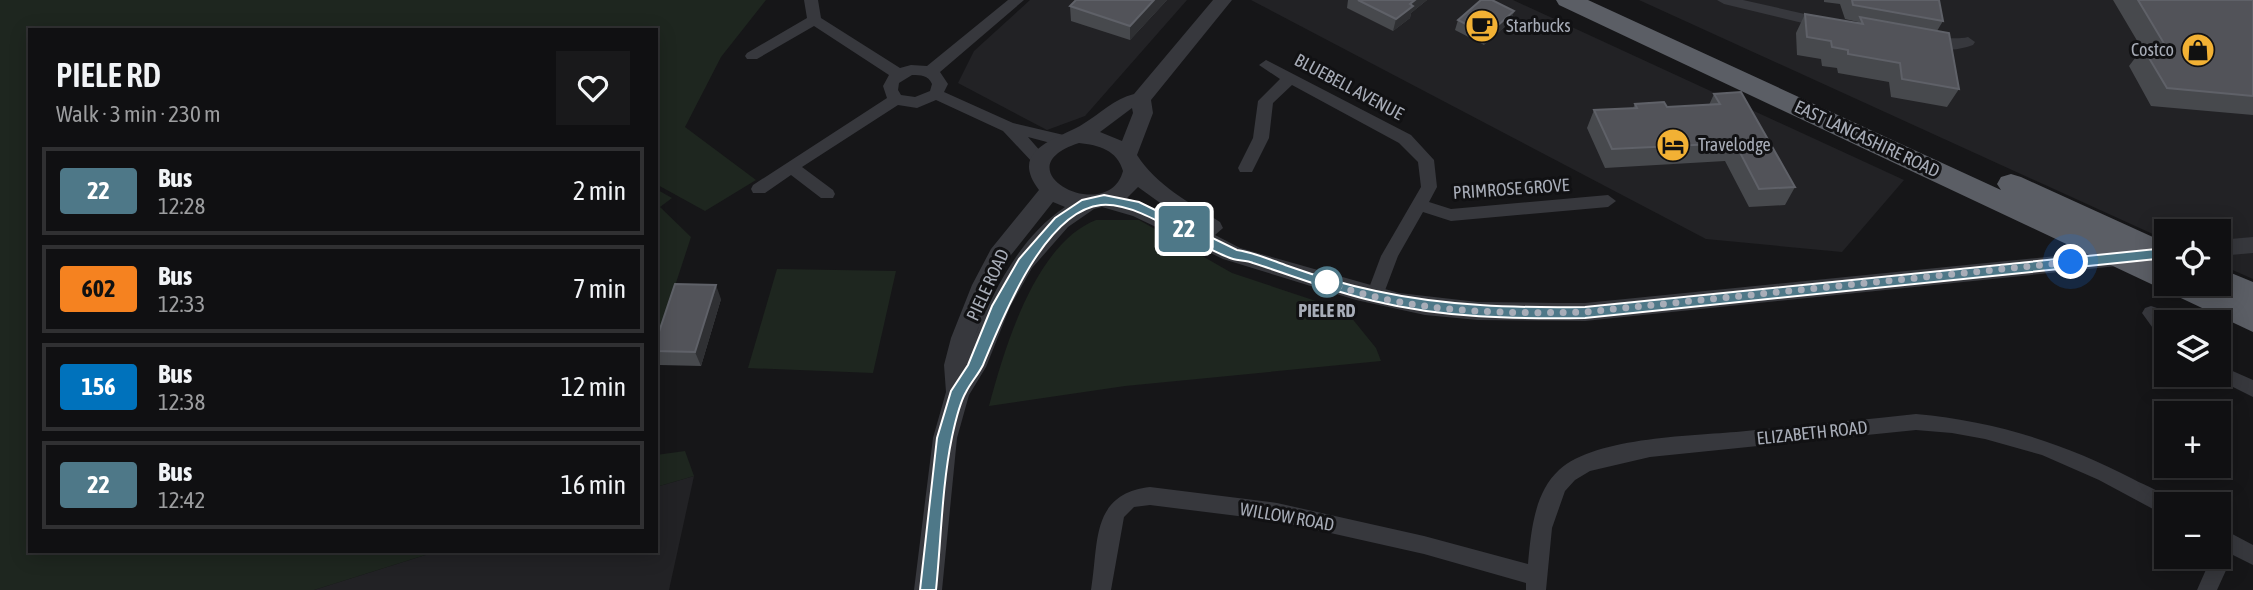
<!DOCTYPE html>
<meta charset="utf-8">
<style>
body{margin:0;font-family:"Asap Condensed",sans-serif;background:#19191b;color:#f1f3f6;height:100vh;display:flex;flex-direction:column;font-size:26px;white-space:nowrap}
*{box-sizing:border-box;margin:0}
p{font-size:23px;color:#9c9d9f}
.icon{flex:none;width:38px;height:38px;fill:none;stroke:currentColor;stroke-width:2;stroke-linecap:round;stroke-linejoin:round}
.map{position:relative;flex:1;overflow:hidden}
.panel{position:absolute;left:28px;top:28px;width:630px;height:525px;display:flex;flex-direction:column;background:#101012;border-radius:0px;box-shadow:0 4px 18px #0003,0 0 0 2px #303032}
.panel>*{flex:none}
.badge{padding:0 14px;border-radius:5px;font-size:24px;line-height:46px}
.fabs{position:absolute;left:2154px;top:219px;display:grid;gap:14px}
.fabs a{display:grid;place-items:center;width:77px;height:77px;border-radius:0px;background:#101012;box-shadow:0 4px 18px #0003,0 0 0 2px #303032;font-size:35px}
.you{position:absolute;width:35px;height:35px;margin:-18px;border:5px solid #fff;border-radius:50%;background:#1a73e8;box-shadow:0 0 0 10px #1a73e833}
.map>.badge{position:absolute;translate:-50% -50%;box-shadow:0 0 0 4px #fff}
.round{display:grid;place-items:center;flex:none;width:74px;height:74px;border-radius:0px;background:#19191b}
.summary{display:flex;align-items:center;justify-content:space-between;height:119px;padding:0 28px}
h1{font-size:33px;font-weight:600;line-height:52px}
ul{padding:0;list-style:none}
li{display:flex;align-items:center;gap:21px;height:88px;margin:0 14px 10px;padding:0 14px;border:4px solid #303032;border-radius:0px}
li div{flex:1}
li b{display:block;font-size:26px}
li em{font-style:normal}
li .badge{min-width:77px;font-weight:700;text-align:center}
.map>svg:first-child{display:block}
.built{fill:#222225}
.green{fill:#1e261f}
.lines{fill:none;stroke-linecap:round;stroke-linejoin:round}
.minor{fill:#37383d;fill-rule:evenodd}
.tertiary{fill:#37383d;fill-rule:evenodd}
.trunk{fill:#5b5e65;fill-rule:evenodd}
.wall{fill:#47494d}
.shaded-wall{fill:#2f3033}
.building{fill:#525359;stroke:#5f6168;stroke-width:2}
.line{fill:#4e7888;stroke:#fff;stroke-width:2}
.walk{stroke:#a8adb8;stroke-width:7;stroke-dasharray:0 12.6}
.stop-dot{fill:#fff;stroke:#4e7888;stroke-width:3.5}
.labels{text-anchor:middle;stroke-width:6;stroke-linejoin:round;paint-order:stroke}
.poi-label{font-size:18px;fill:#a8adb8;stroke:#111113;text-anchor:start}
.street-label{font-size:18px;fill:#a8adb8;stroke:#111113}
.stop-label{font-size:18px;font-weight:bold;fill:#a8adb8;stroke:#111113}
</style>
<div class="map">
<svg width="2253" height="590" viewBox="0 0 2253 590">
<rect width="100%" height="100%" fill="#161618"/>
<path class="built" d="M1030,0h157l-102,116 -38,14 -89,-47 16,-32z
M1251,0h262l391,180 -62,72 -136,-13z
M1639,0h614v279l-34,-15v-33h-53v9z
M694,476l-25,114h-355l124,-39h218v-64z"/>
<path class="green" d="M0,0h766l-45,57 -36,70 71,53 -51,31 -49,-27v-154h-626v521h408l-124,39h-314z
M656,189l16,9 -12,9 31,30 -35,107z
M1096,220h43l93,53 114,38 30,37 5,13 -256,25 -136,20c16,-59 46,-162 107,-186z
M777,269l119,2 -23,102 -125,-5z
M685,451l9,25 -38,11v-32z"/>
<g class="lines">
<path class="minor" d="M804,0h14l3,18 79,50 11,-3 16,1 81,-66h16l-84,72 8,12 -4,8 69,31 55,13 2,4 -8,6 -34,-9 20,23 -8,6 -6,-2 -31,-33 -67,-31 -19,8 -19,-3 -96,62 31,23 2,4 -2,4h-12l-30,-23 -26,18h-12l-2,-4 2,-4 134,-87 -4,-12 6,-11 -75,-49 -57,33h-10l-2,-3 2,-3 60,-35zM912,75c9,0 16,0 20,9l-2,7 -15,6 -14,-2 -3,-5 1,-7z
M1717,0h26l84,19 7,5 -7,5 -103,-25z
M1968,37l7,5 -2,3c-14,5 -39,9 -50,-2 9,-9 31,-2 45,-6z
M1266,60l145,75 23,25 3,27 -8,15 22,7 157,-14 8,6 -8,6 -157,14 -28,-9 -25,44 -17,45h-12l-3,-5 15,-40 40,-69 -3,-25 -19,-19 -107,-58 -19,18 -4,35 -17,34h-12l-2,-4 15,-30 5,-37 22,-22 -21,-14z
M2151,306l6,2 11,14 -2,18 -6,-2 -18,-25 3,-5z
M2219,365l34,15v17l-40,-20 -2,-3h8z
M1916,414c78,7 148,29 217,65 13,7 33,14 42,25h-9v12l-67,-36 -57,-25 -57,-16 -33,-6 -36,-3 -266,27 -60,14 -15,9 -10,11 -13,37 -6,62h-20v-7l-102,-29 -147,-33 -127,-16 -16,2 -10,10 -13,73h-20c8,-47 -1,-96 59,-103l127,16 147,33 104,28c3,-32 6,-71 31,-94 37,-34 138,-34 187,-39 56,-5 113,-11 170,-17z
M2219,527l34,18v20l-20,-10 -16,35h-20l15,-34h7z"/>
<path class="tertiary" d="M1213,0h19l-81,100 2,13 -16,42c20,31 52,47 83,67l3,6 -8,7 25,13 159,45 79,9 80,1h27l581,-58v16l-581,60 -107,-1 -53,-5 -69,-15 -133,-41 -90,-43 -31,-9 -8,2 -26,18 -36,41 -22,39 -24,60 -17,28 -12,43 -15,152h-28l19,-152 13,-46 -2,-27 7,-27 21,-53 19,-36 48,-59c-32,-42 21,-51 44,-66 18,-11 31,-25 51,-30zM1132,108l1,5 -11,28 -22,-9zM1079,143c20,2 38,7 44,28 -15,56 -125,-2 -44,-28zM1138,187l43,31 -54,-20zM1053,202l12,5c-45,30 -71,83 -91,131l33,-78z
M2253,237v16l-34,3v-16z"/>
<path class="trunk" d="M1556,0h32l413,190 -4,-6 4,-7 10,-3 10,3 145,66v41l42,2 -1,-2h12v-16l34,14v50l-694,-327z"/>
</g>
<path class="wall" d="M1167,0l-37,40 -59,-19 -1,-15z
M1348,0h79l-16,13 -1,5 -17,13 -46,-23z
M1824,0h115l4,21 -6,10 22,58 -12,18 -56,-10 -2,-15 -51,-9 -1,-5 -15,-2 -1,-7 -24,-4 -1,-22 9,-19 52,9 1,-1 -13,-3 -5,-15 -16,-2z
M2113,0h140v115l-102,-9 -22,-40 13,-17z
M1514,11l-3,10 -27,24 -29,-15 3,-10z
M1714,94l81,93 -10,18 -36,2 -24,-46 -120,7 -18,-40 7,-18 39,-2 2,-4 32,3 42,-2z
M721,299l-20,67 -41,-1 -4,-7v-17z"/>
<path class="shaded-wall" d="M1154,0h13l-37,40v-14z
M1415,0h12l-16,13 -1,5 -17,13 3,-12z
M1514,11l-3,10 -27,24 3,-10z
M716,285l5,14 -20,67 -6,-14z"/>
<path class="building" d="M1076,0h78l-24,26 -60,-20z
M1358,0h57l-5,4 3,2 -17,13z
M1481,0h11l22,11 -27,24 -29,-15z
M1852,0h87l4,21 -90,-16z
M2138,0h115v96l-86,-8 -24,-40 25,2z
M1805,14l58,10 -3,-7 89,16 10,56 -57,-10 -2,-16 -52,-9v-4l-16,-3 -1,-6 -24,-4z
M1741,92l54,95 -36,2 -24,-46 -123,6 -18,-39 43,-2 -2,-4 29,-2 3,5 53,-3 -6,-10z
M675,284l41,1 -21,67 -39,-1v-10z"/>
<path class="line" d="M1104,195l35,7 98,48c19,3 34,10 51,16 28,10 59,19 88,25 69,15 139,17 209,16l581,-59 7,5 -7,5 -581,60c-70,1 -142,0 -211,-17 -41,-9 -80,-25 -121,-38 -6,-3 -14,-2 -20,-4 -38,-12 -93,-58 -132,-54 -57,6 -99,114 -118,160 -5,10 -12,17 -17,27 -7,12 -11,31 -14,45 -10,48 -11,104 -16,153h-16l17,-152 14,-47 17,-26 24,-59 27,-47 36,-41 27,-18z"/>
<g class="lines">
<path class="walk" d="M1327,282c81,31 172,32 258,30l486,-50"/>
</g>
<defs>
<symbol id="cafe-disc" viewBox="-11 -11 22 22"><circle r="9.5" fill="#f2b134" stroke="#111113"/><path d="M-5.5-4.5H6V0H3Q3 3.5 0 3.5H-2.5Q-5.5 3.5-5.5 0ZM3-3.2v2h1.7v-2ZM-6 4.5H4V6H-6Z" fill="#111"/></symbol>
<symbol id="shop-disc" viewBox="-11 -11 22 22"><circle r="9.5" fill="#f2b134" stroke="#111113"/><path d="M-5-2.5h2.3a2.7 3.5 0 0 1 5.4 0H5L5.5 6h-11ZM-1.5-2.5h3a1.5 2.3 0 0 0-3 0Z" fill="#111"/></symbol>
<symbol id="hotel-disc" viewBox="-11 -11 22 22"><circle r="9.5" fill="#f2b134" stroke="#111113"/><path d="M-6-4.5h1.5V1H6V5H4.5V3h-9V5H-6ZM-4 0a1.8 1.8 0 1 1 3.6 0ZM.5 0V-2.5h3Q6-2.5 6 0Z" fill="#111"/></symbol>
</defs>
<g fill-rule="evenodd">
<use href="#cafe-disc" x="1463" y="7" width="38" height="38"/>
<use href="#shop-disc" x="2179" y="31" width="38" height="38"/>
<use href="#hotel-disc" x="1654" y="126" width="38" height="38"/>
</g>
<circle class="stop-dot" cx="1327" cy="282" r="14"/>
<g class="labels">
<g class="poi-label">
<text x="1506" y="32">Starbucks</text>
<text x="2174" y="56" text-anchor="end">Costco</text>
<text x="1698" y="151">Travelodge</text>
</g>
<g class="street-label">
<text transform="translate(1349 87) rotate(28)" y="6">BLUEBELL AVENUE</text>
<text transform="translate(1867 139) rotate(25)" y="6">EAST LANCASHIRE ROAD</text>
<text transform="translate(1511 189) rotate(-4)" y="6">PRIMROSE GROVE</text>
<text transform="translate(988 285) rotate(-65)" y="6">PIELE ROAD</text>
<text transform="translate(1812 433) rotate(-6)" y="6">ELIZABETH ROAD</text>
<text transform="translate(1287 517) rotate(10)" y="6">WILLOW ROAD</text>
</g>
<g class="stop-label">
<text x="1327" y="317">PIELE RD</text>
</g>
</g>
</svg>
<div class="fabs">
<a><svg class="icon" aria-label="locate" viewBox="0 0 24 24"><circle cx="12" cy="12" r="6"/><path d="M12 2v4M12 18v4M2 12h4M18 12h4"/></svg></a>
<a><svg class="icon" aria-label="layers" viewBox="0 0 24 24"><path d="M12 4l9 5-9 5-9-5zM3 14l9 5 9-5"/></svg></a>
<a>+</a>
<a>−</a>
</div>
<div class="you" style="left:2071px;top:262px"></div>
<b class="badge" style="left:1184px;top:229px;background:#4e7888;color:#fff">22</b>
<section class="panel">
<div class="summary"><div><h1>PIELE RD</h1><p>Walk · 3 min · 230 m</p></div><a class="round"><svg class="icon" aria-label="heart" viewBox="0 0 24 24"><path d="M12 20l-8-8c-3-5 5-10 8-4 3-6 11-1 8 4z"/></svg></a></div>
<ul>
<li><span class="badge" style="background:#4e7888;color:#fff">22</span><div><b>Bus</b><p>12:28</p></div><em>2 min</em></li>
<li><span class="badge" style="background:#f58220;color:#111">602</span><div><b>Bus</b><p>12:33</p></div><em>7 min</em></li>
<li><span class="badge" style="background:#0072bc;color:#fff">156</span><div><b>Bus</b><p>12:38</p></div><em>12 min</em></li>
<li><span class="badge" style="background:#4e7888;color:#fff">22</span><div><b>Bus</b><p>12:42</p></div><em>16 min</em></li>
</ul>
</section>
</div>
